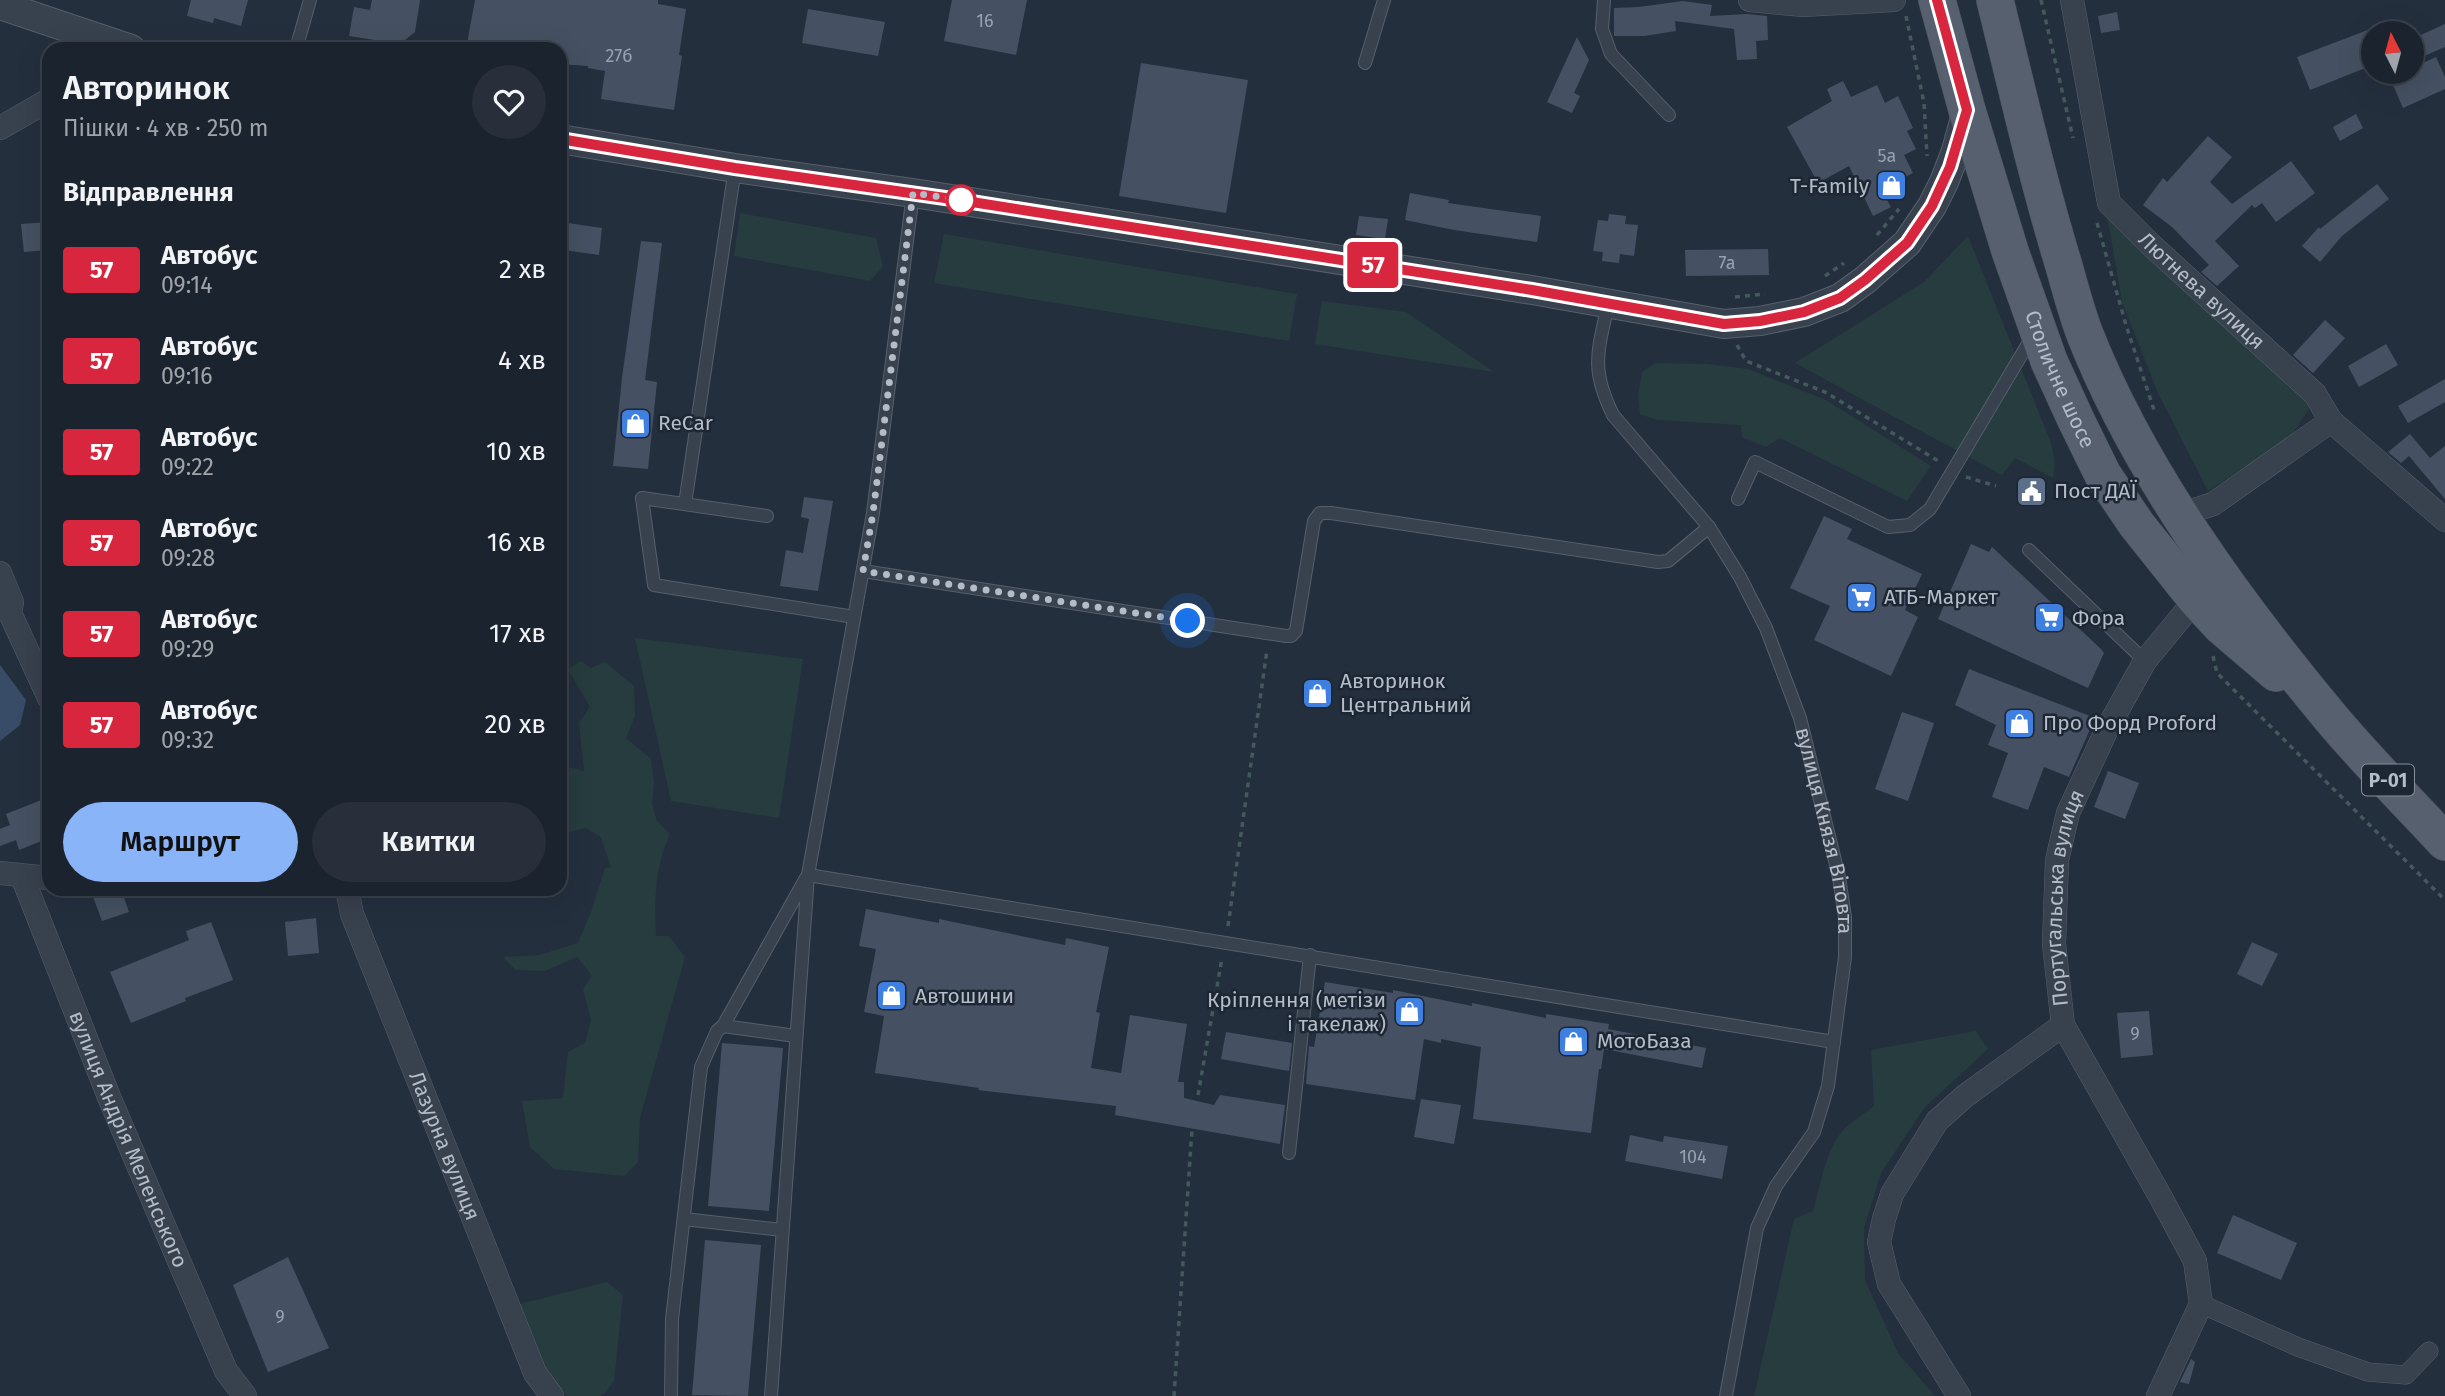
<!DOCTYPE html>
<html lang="uk">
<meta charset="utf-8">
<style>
body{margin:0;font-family:"Fira Sans",sans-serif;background:#282f3a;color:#f1f3f6;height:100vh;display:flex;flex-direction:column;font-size:26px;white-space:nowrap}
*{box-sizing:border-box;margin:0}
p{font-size:23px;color:#a0a4aa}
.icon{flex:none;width:38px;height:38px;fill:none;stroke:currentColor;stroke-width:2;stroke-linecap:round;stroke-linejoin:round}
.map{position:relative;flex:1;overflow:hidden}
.panel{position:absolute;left:42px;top:42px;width:525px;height:854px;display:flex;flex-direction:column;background:#1b232e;border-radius:21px;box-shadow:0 7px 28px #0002,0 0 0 2px #39404a}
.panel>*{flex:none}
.badge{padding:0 14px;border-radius:5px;font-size:24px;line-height:46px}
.needle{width:46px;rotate:354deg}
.fabs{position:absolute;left:2361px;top:21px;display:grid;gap:14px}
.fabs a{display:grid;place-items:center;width:63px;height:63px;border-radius:50%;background:#1b232e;box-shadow:0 7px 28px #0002,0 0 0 2px #39404a;font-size:35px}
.you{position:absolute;width:35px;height:35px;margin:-18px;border:5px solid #fff;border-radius:50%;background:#1a73e8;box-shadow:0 0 0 10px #1a73e833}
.map>.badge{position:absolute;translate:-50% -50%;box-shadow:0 0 0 4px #fff}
h2{padding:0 21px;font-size:26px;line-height:63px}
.round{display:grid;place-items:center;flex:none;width:74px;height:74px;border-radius:37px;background:#282f3a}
.overview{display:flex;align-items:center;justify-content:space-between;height:119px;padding:0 21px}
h1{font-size:33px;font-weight:600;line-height:52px}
.button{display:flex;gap:14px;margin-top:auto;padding:14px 21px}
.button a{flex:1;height:80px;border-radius:42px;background:#8ab4f8;color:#111;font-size:28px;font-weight:600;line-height:80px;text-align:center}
.button a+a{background:#282f3a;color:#f1f3f6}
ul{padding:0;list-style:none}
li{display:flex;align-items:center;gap:21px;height:91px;padding:0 21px}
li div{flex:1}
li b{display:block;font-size:26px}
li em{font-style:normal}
li .badge{min-width:77px;font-weight:700;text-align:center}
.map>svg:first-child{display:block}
.green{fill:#263c3f}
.water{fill:#394c67}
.building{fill:#455162}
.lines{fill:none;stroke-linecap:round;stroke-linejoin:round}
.service-casing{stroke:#565f6c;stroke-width:14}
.pedestrian-casing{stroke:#565f6c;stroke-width:19}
.minor-casing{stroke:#565f6c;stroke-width:24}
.tertiary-casing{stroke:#565f6c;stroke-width:30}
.primary-casing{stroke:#414a57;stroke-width:38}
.path{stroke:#44595c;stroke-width:3.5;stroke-dasharray:5 5;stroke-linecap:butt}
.service{stroke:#38414e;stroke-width:12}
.pedestrian{stroke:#38414e;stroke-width:18}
.minor{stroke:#38414e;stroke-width:23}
.tertiary{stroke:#38414e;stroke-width:28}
.primary{stroke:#56606e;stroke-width:37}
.line-casing{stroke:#fff;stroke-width:16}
.line{stroke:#d7263d;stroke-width:10}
.walk{stroke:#b4bcc9;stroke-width:7;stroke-dasharray:0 12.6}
.stop-dot{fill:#fff;stroke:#d7263d;stroke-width:3.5}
.labels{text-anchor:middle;stroke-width:5;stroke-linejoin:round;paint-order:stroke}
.number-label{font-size:18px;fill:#98a1af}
.shield{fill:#1d2633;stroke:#878f9c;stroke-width:2}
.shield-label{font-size:19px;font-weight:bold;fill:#b4bcc9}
.poi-label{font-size:21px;fill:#b4bcc9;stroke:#1d2633;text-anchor:start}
.street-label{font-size:21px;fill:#b4bcc9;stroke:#1d2633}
</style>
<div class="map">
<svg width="2445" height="1396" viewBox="0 0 2445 1396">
<rect width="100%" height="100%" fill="#242f3e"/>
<path class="green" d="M2106,209l192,166 11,34 -19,29 -82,53 -50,-98 -36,-91z
M740,213l136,25 7,28 -13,15 -136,-25z
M944,234l353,60 -8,47 -355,-58z
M1968,236l83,207 4,19 -2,16 -38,-20 -13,17 -207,-112 129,-81z
M1322,301l84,11 88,60 -179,-28z
M1656,363l52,1 40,5 78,31 105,66 -24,35 -127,-63 -14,9 -24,-10 -1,-12 -84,-5 -17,-6 -2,-18 4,-24z
M635,638l168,21 -24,159 -108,-17z
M581,661l10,7 14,-6 29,24 1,30 -9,22 25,21 3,24 -2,21 5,17 13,13c-15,32 -16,66 -14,102h13l16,21 -45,161 -2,44 -14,14 -70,-7 -24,-22 -8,-46 41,-3 5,-46 17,-9 6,-23 -8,-31 9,-13 -15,-19 -32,14 -29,-1 -13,-13 36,-2 39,-12 12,-28 15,-47h6l-10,-31 -15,-9 -26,6v-69l24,6 -5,-48 11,-16 -22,-38z
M1976,1031l12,18 -63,58 -44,66 -17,55 1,52 33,73 37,43h-181l40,-177 19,-8c8,-26 11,-55 27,-77 8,-11 24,-20 34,-28l-3,-56z
M607,1282l16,13 -9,86 -9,12 -5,3h-33l-27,-35 -24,-56z"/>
<path class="water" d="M0,665l26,35 -6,25 -20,16z"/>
<path class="building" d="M191,0h57l-7,26 -27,-8 -1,5 -26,-7z
M372,0h48l-5,32 -15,12 -51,-8 5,-29 16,3z
M475,0h183v4l28,5 -7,46 3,1 -8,54 -73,-11 4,-28 -17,-3v-2l-28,-2v-15h-94z
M952,0h75l-11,55 -72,-14z
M1683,1l29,4 -2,11 37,-2 20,2 1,24 -12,1 1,18 -20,1 -3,-31 -59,-8 1,10 -32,5h-30v-28l25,-1z
M808,9l77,13 -7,34 -76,-13z
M2117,12l3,18 -19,3 -3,-17z
M2445,24v23l-23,10 -8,-19z
M2373,28v37l-63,25 -13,-33z
M1577,37l12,23 -15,33 6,3 -8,17 -25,-11z
M2436,57l9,20v12l-42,19 -13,-30 13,-6h9v-4z
M1141,63l107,17 -22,133 -107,-17z
M1843,81l8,16 26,-12 8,18 13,-7 15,32 -6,3 9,18 -12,6 9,18 -18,9 5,11 -13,7 4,7 -18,9 -24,-50 -31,17 -31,-56 45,-26 -5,-12z
M2356,114l7,14 -23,13 -7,-14z
M2208,136l24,21 -22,25 22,22 59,-43 24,32 -39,29 -14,-19 -7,5 -3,-3 -37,36 24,25 -22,20 -16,-14 8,-7 -37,-38 -29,-22 20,-27 4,4z
M2377,184l12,15 -47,37 -22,26 -18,-16 17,-19 1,2z
M1410,193l39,7 -1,3 93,13 -4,26 -83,-12 -49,-10z
M1609,214l17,2 -1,8 13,1 -4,31 -14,-2 -1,9 -17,-2 1,-9 -10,-1 5,-31 10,1z
M1359,216l29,3 -3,20 -29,-4z
M49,222v28l-25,2 -3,-28z
M568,223l34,5 -3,27 -35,-5z
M641,241l21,2 -17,137 12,2 -9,87 -35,-3 9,-88z
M1768,249l1,26 -83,1 -1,-26z
M2325,320l20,18 -32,35 -20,-18z
M2386,344l12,21 -39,22 -11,-21z
M2445,379v23l-37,21 -10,-17z
M2410,434l20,24 15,-12v53l-36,-43 -8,7 -13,-11z
M2026,479l17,8 -8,16 -17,-9z
M804,497l29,4 -15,90 -38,-5 6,-36 17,3 6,-34 -8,-2z
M1824,516l28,13 -5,10 75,35 -17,36 13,7 -27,59 -77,-36 16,-34 -40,-18z
M1971,544l18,8 3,-5 109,102 3,4 -16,35 -150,-69z
M1969,669l126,49 -26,59 -25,-10 -16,43 -36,-13 16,-44 -20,-8 8,-20 -41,-20z
M1902,712l32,11 -26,78 -33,-12z
M2108,771l31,12 -14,36 -31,-12z
M49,797v41l-30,12 -3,-10 -16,6v-17l10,-4 -4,-11z
M105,889h16l8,23 -27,9 -10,-27z
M866,909l73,14v-4l126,26 1,-7 43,9 -13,65 4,1 -9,55 30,5 9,-58 57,9 -9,58h6v16l30,7 6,-10 65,10 -5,39 -165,-29 1,-9 -138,-16 1,-2 -104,-15 9,-57 -20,-4 12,-63 -17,-3z
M316,918l3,35 -31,3 -3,-34z
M211,922l22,58 -48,18 1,3 -55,22 -21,-51 79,-32 -3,-9z
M2252,942l26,12 -16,32 -25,-12z
M1325,982l68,11v-3l79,16v-3l74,15v-4l63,10 -1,5 98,19 -4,20 -98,-19 -3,20h-2l-8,64 -118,-14 8,-72 -40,-8v4l-17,-4 -9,61 -109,-16 3,-38 5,1z
M2149,1011l4,44 -32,3 -4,-45z
M1226,1032l66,11 -3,28 -68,-12z
M722,1043l61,5 -14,163 -61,-5z
M1421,1099l40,6 -7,39 -40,-7z
M1630,1135l33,7 1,-6 64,10 -6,33 -97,-18z
M2233,1215l64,28 -16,37 -64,-27z
M705,1240l56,5 -13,151 -56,-1z
M288,1257l41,91 -61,24 -35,-87z
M2191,1359l4,3 -6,22 -9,-2z"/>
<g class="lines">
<defs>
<g id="service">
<path d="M1604,0l-2,29 9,25 58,61"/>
<path d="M296,49l14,-49"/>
<path d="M1365,63l19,-63"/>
<path id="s1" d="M1608,304c-10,48 -18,64 5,111l96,112 31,50 26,51 34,90 39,159 6,40v40l-17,129 -14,46 -38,54 -19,42 -31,168"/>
<path d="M1738,499l17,-37 133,65 22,-2 20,-16 102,-172"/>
<path d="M685,504l50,-336"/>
<path d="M767,516l-125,-18 12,87 200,32"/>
<path d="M2029,550l116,111"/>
<path d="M863,571l423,65h5l5,-5 18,-110 6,-8h11l327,49 10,-1 41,-34"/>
<path d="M808,875l1026,167"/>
<path d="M723,1026l83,-148"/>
<path d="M1289,1153l21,-198"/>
<path d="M684,1219l98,11"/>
<path d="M671,1396l1,-77 29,-252 16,-36 6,-5 73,10"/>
<path d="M771,1396l37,-521 65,-362 40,-320"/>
</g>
<path id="pedestrian" d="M2201,1304l97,43 70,25 38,3 23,-24"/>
<g id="minor">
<path d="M1750,0l53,5 91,-5"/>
<path id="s2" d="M2072,0l37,203 42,42 164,149 16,27 114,99"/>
<path d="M0,128l49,-28"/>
<path d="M2180,515l33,-11 118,-83"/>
<path d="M0,573l12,29 -2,11 39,85"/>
<path d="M0,873l49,5"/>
<path id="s3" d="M22,876l87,221 117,274 19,25"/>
<path id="s4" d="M347,889l5,25 183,459 17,23"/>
<path d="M1959,1396l-70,-112 -10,-42 5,-23 8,-25 45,-73 28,-25 98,-71"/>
<path id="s5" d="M2158,1396l43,-92 -6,-43 -35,-65 -97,-171 -9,-81 3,-84 11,-47 39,-84 38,-68 51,-62"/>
</g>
<path id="tertiary" d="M0,5l131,44
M560,139l175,29 178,25 619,97 192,34 36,-3 44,-9 36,-14 25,-18 42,-37 25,-37 12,-24 12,-31 11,-41"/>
<g id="primary">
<path id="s6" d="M1937,0l30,110 43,141 39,110 27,59 27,55 34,50 59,74 25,27 55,47"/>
<path d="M1995,0c22,89 42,178 69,266 6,22 12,44 20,66 54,138 152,272 247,386 36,43 76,83 114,124"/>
</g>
</defs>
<use href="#service" class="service-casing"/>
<use href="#pedestrian" class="pedestrian-casing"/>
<use href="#minor" class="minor-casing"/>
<use href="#tertiary" class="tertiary-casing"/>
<use href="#primary" class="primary-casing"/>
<path class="path" d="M2041,0l32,138
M1906,16l18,87 3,53
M2097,223l29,102 29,88
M1877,235l22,-26
M1825,276l19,-13
M1735,297l30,-3
M1737,345l9,16 79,31 115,70
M1966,477l30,9
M2213,656l4,17 228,227
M1228,926l39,-276
M1198,1095l24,-137
M1174,1396l18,-267"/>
<use href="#service" class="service"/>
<use href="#pedestrian" class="pedestrian"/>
<use href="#minor" class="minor"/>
<use href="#tertiary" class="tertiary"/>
<use href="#primary" class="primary"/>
</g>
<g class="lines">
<defs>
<path id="line" d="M560,139l175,29 224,32 573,90 192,34 36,-3 44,-9 36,-14 25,-18 42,-37 25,-37 18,-39 17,-57 -30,-110"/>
</defs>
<use href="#line" class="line-casing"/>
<use href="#line" class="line"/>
<path class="walk" d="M961,200l-48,-7 -40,320 -10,58 325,50"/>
</g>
<defs>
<symbol id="shop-square" viewBox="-11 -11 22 22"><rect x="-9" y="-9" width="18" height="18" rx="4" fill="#3f7fe0" stroke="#1d2633"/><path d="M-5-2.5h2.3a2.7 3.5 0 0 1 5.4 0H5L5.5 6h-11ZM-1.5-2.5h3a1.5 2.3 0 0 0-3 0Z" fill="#fff"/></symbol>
<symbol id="civic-square" viewBox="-11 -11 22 22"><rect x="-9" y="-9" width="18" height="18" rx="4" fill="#5c6f8a" stroke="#1d2633"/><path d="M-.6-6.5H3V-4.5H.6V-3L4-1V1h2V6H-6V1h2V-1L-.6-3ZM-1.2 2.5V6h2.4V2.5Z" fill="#fff"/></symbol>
<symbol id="supermarket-square" viewBox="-11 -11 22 22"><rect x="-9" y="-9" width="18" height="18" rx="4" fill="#3f7fe0" stroke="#1d2633"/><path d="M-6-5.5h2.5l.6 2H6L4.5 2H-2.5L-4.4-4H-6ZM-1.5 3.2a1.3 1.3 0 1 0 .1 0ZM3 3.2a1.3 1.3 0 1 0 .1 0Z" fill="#fff"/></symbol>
</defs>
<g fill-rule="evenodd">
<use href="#shop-square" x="1874" y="168" width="35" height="35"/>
<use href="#shop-square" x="618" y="406" width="35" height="35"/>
<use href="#civic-square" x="2014" y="474" width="35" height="35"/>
<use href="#supermarket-square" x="1844" y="580" width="35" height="35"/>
<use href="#supermarket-square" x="2032" y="600" width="35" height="35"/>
<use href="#shop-square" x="1300" y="676" width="35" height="35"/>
<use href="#shop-square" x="2002" y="706" width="35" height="35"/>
<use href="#shop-square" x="874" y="978" width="35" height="35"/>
<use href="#shop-square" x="1392" y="994" width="35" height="35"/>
<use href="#shop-square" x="1556" y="1024" width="35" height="35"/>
</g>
<circle class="stop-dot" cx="961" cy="200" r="14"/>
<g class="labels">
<g class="number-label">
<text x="985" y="27">16</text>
<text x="619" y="62">27б</text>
<text x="1887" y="162">5а</text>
<text x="1727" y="269">7а</text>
<text x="2135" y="1040">9</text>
<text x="1693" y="1163">104</text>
<text x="280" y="1323">9</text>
</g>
<rect class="shield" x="2362" y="764.5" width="52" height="31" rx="5"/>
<g class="shield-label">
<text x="2388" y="787">Р-01</text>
</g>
<g class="poi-label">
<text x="1869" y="193" text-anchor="end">T-Family</text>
<text x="658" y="430">ReCar</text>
<text x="2054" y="498">Пост ДАЇ</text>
<text x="1884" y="604">АТБ-Маркет</text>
<text x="2072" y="625">Фора</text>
<text x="1340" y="688">Авторинок<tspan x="1340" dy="24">Центральний</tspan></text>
<text x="2043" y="730">Про Форд Proford</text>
<text x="915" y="1003">Автошини</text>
<text x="1386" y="1007" text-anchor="end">Кріплення (метізи<tspan x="1386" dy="24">і такелаж)</tspan></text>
<text x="1597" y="1048">МотоБаза</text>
</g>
<g class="street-label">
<text dy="7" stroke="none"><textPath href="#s2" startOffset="334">Лютнева вулиця</textPath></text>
<text dy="7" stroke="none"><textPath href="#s6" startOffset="399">Столичне шосе</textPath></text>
<text dy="7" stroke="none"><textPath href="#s1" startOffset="590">вулиця Князя Вітовта</textPath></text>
<text dy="7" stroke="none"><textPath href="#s5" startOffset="544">Португальська вулиця</textPath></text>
<text dy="7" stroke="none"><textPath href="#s3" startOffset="284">вулиця Андрія Меленського</textPath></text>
<text dy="7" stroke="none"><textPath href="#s4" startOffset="275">Лазурна вулиця</textPath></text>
</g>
</g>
</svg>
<div class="fabs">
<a><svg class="needle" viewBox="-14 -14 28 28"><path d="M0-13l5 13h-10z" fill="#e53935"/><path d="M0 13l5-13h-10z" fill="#a0a4aa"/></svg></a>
</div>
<div class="you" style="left:1188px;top:621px"></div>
<b class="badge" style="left:1373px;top:265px;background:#d7263d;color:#fff">57</b>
<section class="panel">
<div class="overview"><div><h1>Авторинок</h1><p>Пішки · 4 хв · 250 m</p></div><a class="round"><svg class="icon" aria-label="heart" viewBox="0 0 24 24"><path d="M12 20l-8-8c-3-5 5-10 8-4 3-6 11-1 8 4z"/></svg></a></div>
<h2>Відправлення</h2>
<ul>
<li><span class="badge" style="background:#d7263d;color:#fff">57</span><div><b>Автобус</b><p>09:14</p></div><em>2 хв</em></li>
<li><span class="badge" style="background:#d7263d;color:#fff">57</span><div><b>Автобус</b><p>09:16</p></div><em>4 хв</em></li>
<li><span class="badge" style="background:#d7263d;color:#fff">57</span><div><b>Автобус</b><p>09:22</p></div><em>10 хв</em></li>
<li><span class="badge" style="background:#d7263d;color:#fff">57</span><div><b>Автобус</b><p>09:28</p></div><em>16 хв</em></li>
<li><span class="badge" style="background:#d7263d;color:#fff">57</span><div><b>Автобус</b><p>09:29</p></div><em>17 хв</em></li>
<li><span class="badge" style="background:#d7263d;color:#fff">57</span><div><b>Автобус</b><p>09:32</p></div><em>20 хв</em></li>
</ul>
<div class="button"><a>Маршрут</a><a>Квитки</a></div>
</section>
</div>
